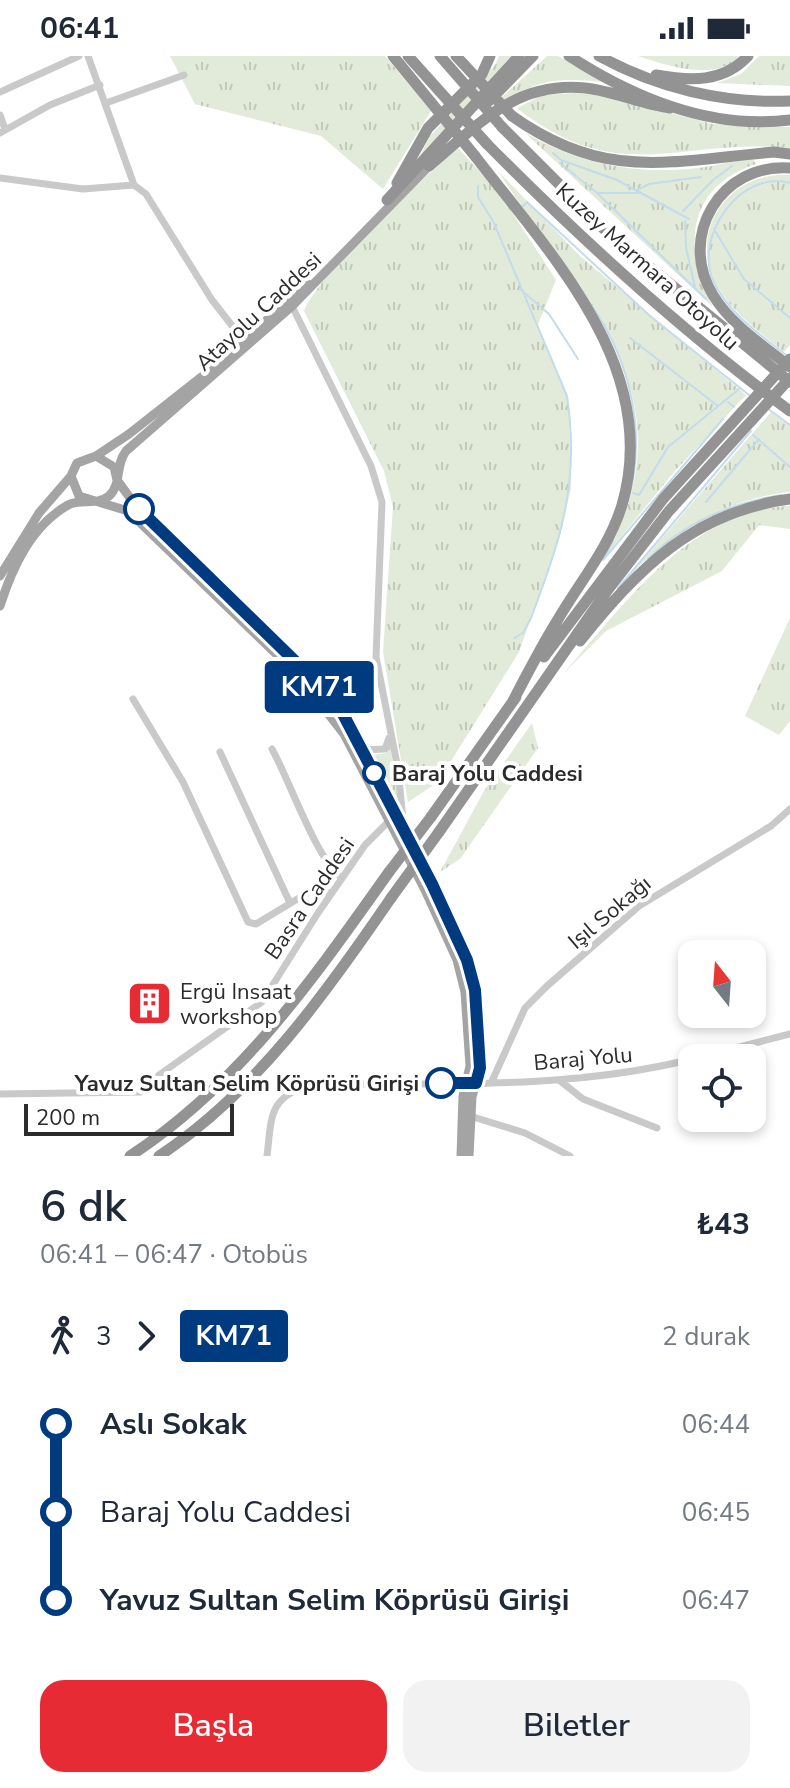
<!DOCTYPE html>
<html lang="tr">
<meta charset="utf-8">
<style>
body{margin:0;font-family:"Nunito Sans",sans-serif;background:#f2f2f3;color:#1f2937;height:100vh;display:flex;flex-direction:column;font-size:30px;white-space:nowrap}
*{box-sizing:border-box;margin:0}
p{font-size:26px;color:#747a83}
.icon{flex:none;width:44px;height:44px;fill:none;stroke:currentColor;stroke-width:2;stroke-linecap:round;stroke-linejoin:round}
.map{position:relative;height:1100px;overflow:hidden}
.panel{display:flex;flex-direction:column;background:#fff;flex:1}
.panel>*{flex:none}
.badge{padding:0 16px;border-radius:6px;font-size:28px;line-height:52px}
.needle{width:52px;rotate:343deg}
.controls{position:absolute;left:678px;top:884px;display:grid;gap:16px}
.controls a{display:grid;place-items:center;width:88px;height:88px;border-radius:16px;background:#fff;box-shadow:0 4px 12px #0003;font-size:40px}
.scale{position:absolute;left:24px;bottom:20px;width:210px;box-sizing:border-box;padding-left:8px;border:4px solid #2c2c2c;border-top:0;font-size:22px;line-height:28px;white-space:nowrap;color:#2c2c2c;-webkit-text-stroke:6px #fff;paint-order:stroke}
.map>.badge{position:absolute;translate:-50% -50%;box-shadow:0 0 0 4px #fff}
.legs{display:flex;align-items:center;gap:12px;height:88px;padding:0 40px;font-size:26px}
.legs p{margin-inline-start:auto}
.head{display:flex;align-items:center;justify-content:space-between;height:136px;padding:0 40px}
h1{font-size:44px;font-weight:600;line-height:60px}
.primary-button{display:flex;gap:16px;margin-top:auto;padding:16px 40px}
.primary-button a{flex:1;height:92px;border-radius:24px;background:#e62b35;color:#fff;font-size:32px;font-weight:600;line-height:92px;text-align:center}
.primary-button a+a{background:#f2f2f3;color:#1f2937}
ul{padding:0 40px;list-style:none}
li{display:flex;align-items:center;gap:28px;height:88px;font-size:30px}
li i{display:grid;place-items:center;width:12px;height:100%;margin:0 10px;background:currentColor}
li i::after{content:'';width:20px;height:20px;margin:-10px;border:6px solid;border-radius:50%;background:#fff}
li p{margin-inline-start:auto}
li:first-child i{background:linear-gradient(#0000 50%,currentColor 0)}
li:last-child i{background:linear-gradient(currentColor 50%,#0000 0)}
.status{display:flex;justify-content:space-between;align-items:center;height:56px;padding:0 40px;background:#fff;direction:ltr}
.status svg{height:22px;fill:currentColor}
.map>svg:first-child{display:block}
.grass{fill:url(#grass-tufts)}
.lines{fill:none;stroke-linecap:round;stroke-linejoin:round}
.stream{stroke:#c4dbeb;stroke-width:2}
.minor{stroke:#c9c9c9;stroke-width:7}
.major{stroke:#a4a4a4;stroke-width:9}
.highway{stroke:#939393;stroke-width:11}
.highway-bridge{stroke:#939393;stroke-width:11}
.line-1-casing{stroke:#fff;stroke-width:18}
.line-1{stroke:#003b80;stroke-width:12}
.stop-1-dot{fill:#fff;stroke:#003b80;stroke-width:4}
.labels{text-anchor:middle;stroke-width:8;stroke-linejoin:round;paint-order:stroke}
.street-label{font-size:22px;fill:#2c2c2c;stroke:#fff}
.stop-label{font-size:22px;font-weight:bold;fill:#2c2c2c;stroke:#fff;text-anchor:start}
.poi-label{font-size:22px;fill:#2c2c2c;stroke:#fff;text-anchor:start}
</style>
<div class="status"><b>06:41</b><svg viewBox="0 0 49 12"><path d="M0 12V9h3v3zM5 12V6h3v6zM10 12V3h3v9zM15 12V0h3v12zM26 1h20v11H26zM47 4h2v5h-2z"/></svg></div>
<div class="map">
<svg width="790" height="1100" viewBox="0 0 790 1100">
<defs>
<pattern id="grass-tufts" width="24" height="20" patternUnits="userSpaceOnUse" patternTransform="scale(2)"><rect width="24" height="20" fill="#e2ead9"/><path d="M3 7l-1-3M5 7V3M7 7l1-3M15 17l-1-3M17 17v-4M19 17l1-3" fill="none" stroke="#c2c9ba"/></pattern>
</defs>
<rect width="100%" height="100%" fill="#fff"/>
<path class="grass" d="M170,0h215l46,55 -48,78 -62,-53 -126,-32z
M499,0h12l-94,106 13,-26 65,-71z
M547,0h11l45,26c-64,-7 -74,4 -126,38z
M638,0h101c-23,27 -73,9 -101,0z
M759,0h31v30l-73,-3 24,-9z
M576,37l29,3 108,28 77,3v21c-111,-11 -170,41 -273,-40l26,-13z
M525,77c55,31 109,42 173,35 18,-2 36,-8 55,-9l3,5c-71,24 -73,85 -43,143z
M458,92l41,44 57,88 -19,47 30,69 2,16 2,76 -11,48 -41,116 -81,130 -30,20 -25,-150 10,-145 -9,-36 -80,-160c13,-36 121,-135 154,-163z
M498,115l82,85 166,139 -72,77 -67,82c88,-165 -32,-262 -109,-383z
M790,119v170l-6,7c-22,-18 -47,-36 -63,-60 -37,-55 4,-121 69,-117z
M771,356l19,14v66c-66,7 -114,38 -160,83z
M790,450v23l-31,-4 -37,46 -116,60 -42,42c61,-69 125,-162 226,-167z
M790,562v103l-11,14 -34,-19z
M532,667l6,25 -78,111 -20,13 44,-81z
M390,690l11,67 -29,-58 14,-2z"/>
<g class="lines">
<path class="stream" d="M553,97l8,7 56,20 72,39
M560,107l37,30 109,106
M478,130v11l15,24 74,175c13,87 -6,142 -36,222l-8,15 -9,5
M637,134l12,-6 52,-7
M598,137h42
M523,150l4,-4 123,114 99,79
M683,155l30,-31 19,-14
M685,165l1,27 9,39
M714,173l30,50 46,39
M521,234l28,24 29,45
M592,250c39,57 55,127 36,195
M630,282l88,68
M786,299c-27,-21 -59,-43 -73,-75 -19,-43 27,-111 77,-97
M728,346l6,5
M767,352l23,17
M753,379l37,32
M633,437l6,2 29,-48 71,-58
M706,446l53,-63
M613,485l-10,19 120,-141
M648,503c36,-36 83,-56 133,-64
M618,532l133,-157"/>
<path class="minor" d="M88,0l46,129 12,9 66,106 32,41
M0,36l79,-36
M106,47l78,-28
M0,59l5,14
M0,77l50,-28 50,-20
M0,122l83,11 51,-4
M290,246l81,164 11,36 -6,155 22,112 6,61
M133,643l50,83 65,140 8,2 58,-35 17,4
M272,693c18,32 44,110 70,129
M362,694l23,-1 4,-11
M220,696l70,151
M697,1002l93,-24
M559,1024l24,19 74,29
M492,1025l33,-73 22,-22 92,-80 132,-80 19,-17
M0,1038l141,-2 18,-17 103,-73 56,-89 47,-68 26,-26
M470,1060l55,17 45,23
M267,1100c5,-41 1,-59 46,-72 126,-1 256,6 379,-25"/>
<path class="major" d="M96,400l18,11 3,13 16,22 167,164 43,48 89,170 35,76 8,30 5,78 -8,29 -3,59
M71,420l8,20 49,15 170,164 46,59 81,156 32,70 8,32 5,74 -7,30 -2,60
M0,520l39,-63 32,-37 6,-13 19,-7 33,-22 99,-78 79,-73
M0,550c12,-38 31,-80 68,-101 12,-7 29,1 41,-9 13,-12 6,-31 17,-45l166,-145 137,-140"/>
<path class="highway" d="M569,0c65,42 142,74 221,64
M599,0c58,32 125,48 191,45
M656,19c34,6 67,8 92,-19
M489,45l44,-45
M512,60c93,66 157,45 262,36l16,2
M502,71l105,105 183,150
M487,88c95,96 193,186 303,267
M475,100c76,99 187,213 147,349 -13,43 -43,78 -65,116 -16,26 -30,53 -44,80
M429,110c49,-41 86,-85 156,-78 29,3 56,16 85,20
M790,112c-69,-5 -113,68 -77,127 18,30 51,51 77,72
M397,127l31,-55 54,-54 8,-18
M387,144l132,-144
M580,585c59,-73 113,-129 210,-142
M544,601l119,-158 79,-87
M431,761l85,-120
M439,776l168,-241 62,-80 83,-91
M130,1100c111,-73 183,-177 259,-284
M159,1100c97,-64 167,-163 232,-258"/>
<path class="highway-bridge" d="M393,0l82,100
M408,0l79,88
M440,0l62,71
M456,0l56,60
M742,356l48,-53
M752,364l38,-42
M389,816l42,-55
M391,842l48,-66"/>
</g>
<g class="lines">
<defs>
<path id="line-1" d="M139,453l161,157 43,48 89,170 35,76 8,30 5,78 -4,15h-35"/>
</defs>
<use href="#line-1" class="line-1-casing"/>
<use href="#line-1" class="line-1"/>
</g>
<defs>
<symbol id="building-square" viewBox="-11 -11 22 22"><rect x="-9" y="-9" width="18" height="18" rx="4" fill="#e62b35" stroke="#fff"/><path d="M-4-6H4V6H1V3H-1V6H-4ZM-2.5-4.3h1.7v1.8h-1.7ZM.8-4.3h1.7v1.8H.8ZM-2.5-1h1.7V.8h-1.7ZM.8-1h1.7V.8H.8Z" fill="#fff"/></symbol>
</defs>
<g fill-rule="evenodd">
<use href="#building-square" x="124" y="922" width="51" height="51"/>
</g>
<g class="stop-1-dot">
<circle cx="139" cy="453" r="14"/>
<circle cx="374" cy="717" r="10"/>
<circle cx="441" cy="1027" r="14"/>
</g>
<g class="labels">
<g class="street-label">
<text transform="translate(648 210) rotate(42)" y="8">Kuzey Marmara Otoyolu</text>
<text transform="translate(258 255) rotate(-43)" y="8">Atayolu Caddesi</text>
<text transform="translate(309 842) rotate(-56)" y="8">Basra Caddesi</text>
<text transform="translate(609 856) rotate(-40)" y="8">Işıl Sokağı</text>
<text transform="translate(583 1002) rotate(-5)" y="8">Baraj Yolu</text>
</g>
<g class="stop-label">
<text x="392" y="725">Baraj Yolu Caddesi</text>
<text x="419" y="1035" text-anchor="end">Yavuz Sultan Selim Köprüsü Girişi</text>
</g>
<g class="poi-label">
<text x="180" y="943">Ergü Insaat<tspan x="180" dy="25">workshop</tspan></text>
</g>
</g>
</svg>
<div class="controls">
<a><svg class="needle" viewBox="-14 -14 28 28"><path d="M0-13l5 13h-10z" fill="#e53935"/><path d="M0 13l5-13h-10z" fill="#747a83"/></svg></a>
<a><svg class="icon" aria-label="locate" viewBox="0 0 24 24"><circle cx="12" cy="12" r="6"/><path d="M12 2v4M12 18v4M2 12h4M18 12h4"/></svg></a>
</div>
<div class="scale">200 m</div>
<b class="badge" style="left:319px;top:631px;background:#003b80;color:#fff">KM71</b>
</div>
<section class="panel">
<div class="head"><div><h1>6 dk</h1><p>06:41 – 06:47 · Otobüs</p></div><b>₺43</b></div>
<div class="legs"><svg class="icon" aria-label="walk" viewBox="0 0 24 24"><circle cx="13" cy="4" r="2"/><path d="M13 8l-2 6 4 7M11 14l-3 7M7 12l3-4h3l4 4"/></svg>3<svg class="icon" aria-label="forward" viewBox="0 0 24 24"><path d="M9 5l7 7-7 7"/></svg><b class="badge" style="background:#003b80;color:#fff">KM71</b><p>2 durak</p></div>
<ul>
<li><i style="color:#003b80"></i><b>Aslı Sokak</b><p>06:44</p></li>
<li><i style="color:#003b80"></i><span>Baraj Yolu Caddesi</span><p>06:45</p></li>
<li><i style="color:#003b80"></i><b>Yavuz Sultan Selim Köprüsü Girişi</b><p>06:47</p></li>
</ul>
<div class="primary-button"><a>Başla</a><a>Biletler</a></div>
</section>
